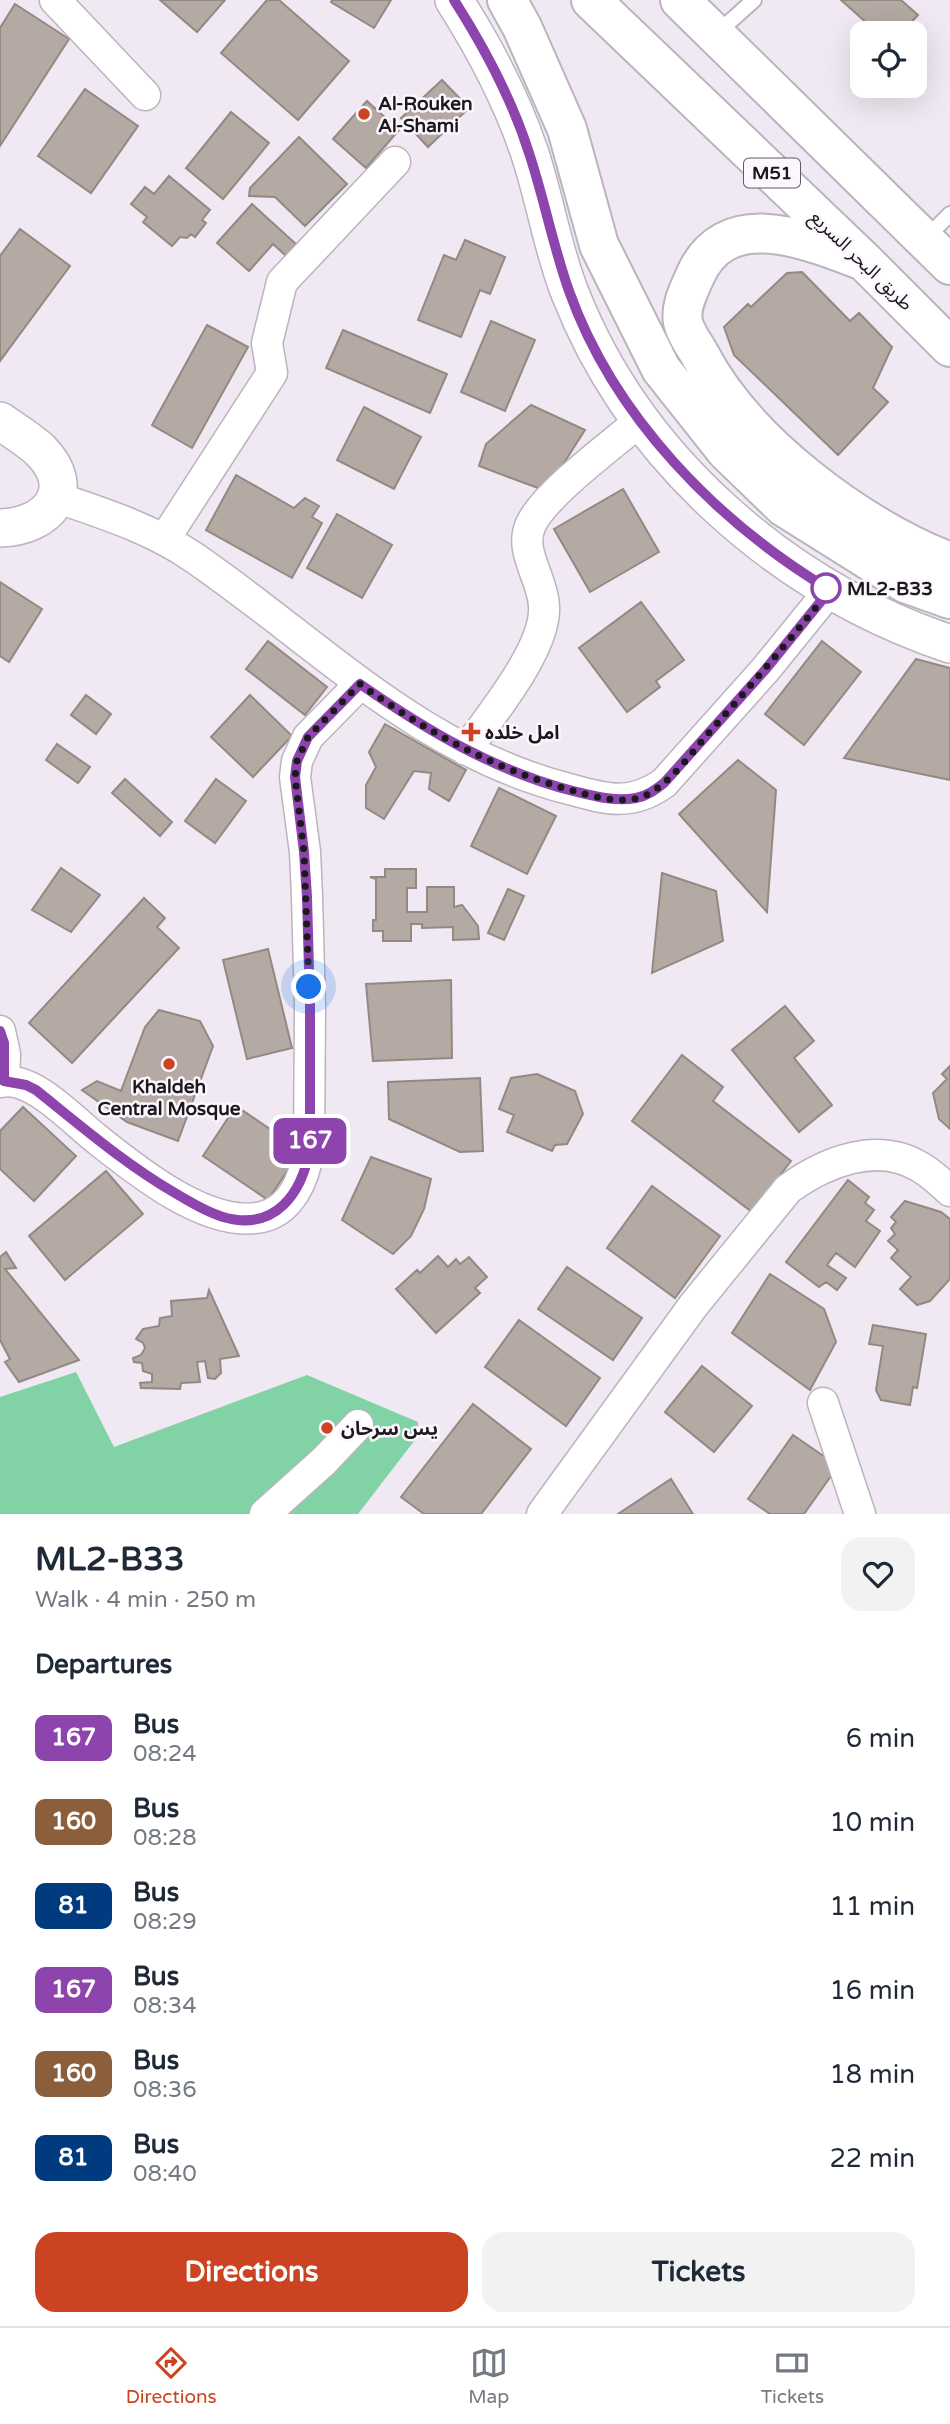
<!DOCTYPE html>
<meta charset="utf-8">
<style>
body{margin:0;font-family:"Varela Round","Noto Sans Arabic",sans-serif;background:#f2f2f3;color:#1f2937;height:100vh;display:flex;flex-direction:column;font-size:26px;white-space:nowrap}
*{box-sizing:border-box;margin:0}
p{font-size:23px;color:#747a83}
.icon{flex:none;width:38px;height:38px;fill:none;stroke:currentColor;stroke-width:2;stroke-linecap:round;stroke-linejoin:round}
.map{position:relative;height:1514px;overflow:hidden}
.side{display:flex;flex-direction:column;background:#fff;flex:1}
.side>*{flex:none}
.badge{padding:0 14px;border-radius:10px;font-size:24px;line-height:46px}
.tools{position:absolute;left:850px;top:21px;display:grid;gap:14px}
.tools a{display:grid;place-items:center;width:77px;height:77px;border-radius:14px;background:#fff;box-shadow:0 7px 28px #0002;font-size:35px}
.you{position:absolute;width:35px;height:35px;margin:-18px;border:5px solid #fff;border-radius:50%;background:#1a73e8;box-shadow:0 0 0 10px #1a73e833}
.map>.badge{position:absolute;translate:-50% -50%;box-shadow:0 0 0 4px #fff}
h2{padding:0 35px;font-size:26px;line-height:63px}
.round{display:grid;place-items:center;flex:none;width:74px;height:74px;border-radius:21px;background:#f2f2f3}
.headline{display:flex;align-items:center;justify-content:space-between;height:119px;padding:0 35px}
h1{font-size:33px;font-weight:700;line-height:52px}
.primary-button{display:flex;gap:14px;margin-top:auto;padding:14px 35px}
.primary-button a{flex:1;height:80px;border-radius:21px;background:#cc4321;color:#fff;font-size:28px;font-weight:700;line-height:80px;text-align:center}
.primary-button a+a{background:#f2f2f3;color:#1f2937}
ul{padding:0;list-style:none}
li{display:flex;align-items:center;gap:21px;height:84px;padding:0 35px}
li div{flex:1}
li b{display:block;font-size:26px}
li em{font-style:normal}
li .badge{min-width:77px;font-weight:700;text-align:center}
.tab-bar{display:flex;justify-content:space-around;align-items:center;height:98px;border-top:2px solid #e0e1e3;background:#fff;font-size:19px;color:#747a83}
.tab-bar a{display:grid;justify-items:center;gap:4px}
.tab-bar .active{color:#cc4321}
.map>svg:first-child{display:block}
.green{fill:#81d3a5}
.building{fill:#b4a9a3;stroke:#938983;stroke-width:2}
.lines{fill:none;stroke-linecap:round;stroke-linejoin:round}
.service-casing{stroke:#bbb4be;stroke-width:18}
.minor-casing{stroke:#bbb4be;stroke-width:33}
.tertiary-casing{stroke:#bbb4be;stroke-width:40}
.motorway-casing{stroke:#bbb4be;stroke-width:42}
.service{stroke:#fff;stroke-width:14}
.minor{stroke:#fff;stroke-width:30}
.tertiary{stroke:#fff;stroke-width:37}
.motorway{stroke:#fff;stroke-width:38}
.line-casing{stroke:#fff;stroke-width:16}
.line{stroke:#8e44ad;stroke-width:10}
.walk{stroke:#1b191c;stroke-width:7;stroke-dasharray:0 12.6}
.poi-dot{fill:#cc4321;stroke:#fcf6fe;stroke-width:2.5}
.stop-dot{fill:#fff;stroke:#8e44ad;stroke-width:3.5}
.labels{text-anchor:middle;stroke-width:5;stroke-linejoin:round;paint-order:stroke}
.shield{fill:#fcf6fe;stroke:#5e5b60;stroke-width:2}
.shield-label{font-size:18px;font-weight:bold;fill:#1b191c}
.poi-label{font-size:19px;font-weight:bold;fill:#1b191c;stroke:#fcf6fe;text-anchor:start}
.street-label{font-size:19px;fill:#1b191c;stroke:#fcf6fe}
.stop-label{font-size:19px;font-weight:bold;fill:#1b191c;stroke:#fcf6fe;text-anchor:start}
</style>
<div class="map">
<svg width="950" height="1514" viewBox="0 0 950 1514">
<rect width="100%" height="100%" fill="#f0e8f2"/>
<path class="green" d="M76,1372l38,75 193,-72 111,47v14l-60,78h-358v-117z"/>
<path class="building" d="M160,0h65l-28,32z
M267,0h12l70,61 -51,59 -77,-67z
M332,0h59l-17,28 -43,-26z
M841,0h60l17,15 -17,18h-23z
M15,4l54,35 -69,107v-118z
M442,80l27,28 -41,39 -27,-29z
M85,89l53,37 -47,67 -53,-37z
M367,101l32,29 -33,38 -33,-29z
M231,112l38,31 -46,56 -37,-31z
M299,137l48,47 -42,42 -30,-29 -26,-1 1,-8z
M169,176l41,34 -8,10 4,3 -11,14 -4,-3 -4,4 -7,-1 -8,9 -29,-24 4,-5 -16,-13 14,-17 9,7z
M252,204l44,40 -10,12 -13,-12 -24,27 -32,-28z
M20,229l50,37 -70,95v-105z
M465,240l40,17 -15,37 -10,-4 -19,47 -43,-17 26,-65 12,5z
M802,272l48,49 9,-8 33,34 -19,41 15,14 -50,53 -104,-100 -10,-28 24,-23 3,3 36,-34z
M491,321l44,19 -30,71 -44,-19z
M207,325l41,22 -56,101 -40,-23z
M343,330l104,44 -17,39 -104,-45z
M531,405l54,25 -39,61 -67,-25 7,-22z
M364,407l57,30 -27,52 -57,-29z
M236,475l58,33 11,-10 14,8 -7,11 10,6 -30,55 -86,-48z
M623,489l36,63 -69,40 -36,-63z
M337,514l55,31 -30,53 -55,-30z
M0,582l42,27 -33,53 -9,-6z
M641,602l43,58 -28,21 4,6 -33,25 -48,-64z
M268,641l59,46 -22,28 -59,-46z
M822,641l39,31 -57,73 -39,-31z
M916,659l34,9v112l-106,-22z
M86,695l25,19 -15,20 -25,-19z
M250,695l42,41 -39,41 -42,-40z
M385,724l81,46 -17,31 -20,-12 2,-16 -17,-2 -30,48 -18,-11v-23l10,-18 -7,-15z
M57,744l33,23 -12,16 -32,-23z
M738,760l38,30 -9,122 -88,-98z
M125,779l47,43 -12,14 -48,-43z
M216,779l30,22 -31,42 -30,-22z
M499,788l57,28 -29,58 -56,-28z
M61,868l39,27 -29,37 -39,-22z
M385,869h31v19h-9v24h20v-25h27v20l8,-2 16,21 1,13 -26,1v-13l-31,1v-4h-11v17h-28v-10h-10v-11h3v-41l-6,-2h15z
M662,873l54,18 7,50 -71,32z
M508,889l16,7 -20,44 -16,-7z
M144,898l21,20 -8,9 22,21 -107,115 -43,-40z
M268,949l24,99 -45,11 -24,-99z
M451,980l1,78 -79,3 -7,-77z
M785,1006l29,35 -20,17 38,47 -33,27 -67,-82z
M159,1010l41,11 13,25 -35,95 -51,-19 -45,-32 15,-9 24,10 24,-64z
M682,1055l41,32 -10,14 78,60 -39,51 -120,-91z
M950,1066v63l-11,-10 -6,-26 14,-14 -5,-5z
M537,1074l38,17 8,23 -16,30 -12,1 -3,6 -45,-19 7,-17 -15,-6 12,-31z
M480,1078l3,73 -23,1 -71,-33 -1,-37z
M236,1106l65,44 -33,50 -65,-44z
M23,1107l53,49 -42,45 -34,-32v-38z
M371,1157l60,22 -7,30 -13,27 -18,18 -51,-34z
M106,1171l37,43 -78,66 -36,-44z
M848,1180l21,17 -4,6 9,7 -8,11 14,10 -25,36 -19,-14 -9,12 19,13 -9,12 -11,-8 -7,5 -33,-25z
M652,1186l68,50 -45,62 -68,-50z
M905,1201l36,11 9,7v60l-20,22 -13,4 -17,-16 11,-12 -20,-19 7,-8 -10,-9 7,-7 -4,-6 5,-6 -5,-5z
M6,1252l10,16 -11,1 74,91 -60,22 -14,-20 5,-3 -10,-19v-83z
M438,1256l10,11 8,-8 4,5 9,-7 18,20 -12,11 5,5 -44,40 -40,-44 21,-19 3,3z
M567,1267l75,51 -29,42 -75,-51z
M770,1274l54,35 12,33 -26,48 -78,-57z
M209,1290l30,66 -19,3 1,14 -6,6 -7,-1 -3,-17 -8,1 3,20 -19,1 -1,6 -39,-1 -1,-5 12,-1v-8l-9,-3 -1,-8 -8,-1 -1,-4 8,-3 4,-7 -2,-5 -7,-4 7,-10 16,-3 1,-8 12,-2 -1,-15 36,-3z
M519,1320l81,58 -34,48 -81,-59z
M873,1325l53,9 -9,54 -4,-1 -3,18 -29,-5 -5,-10 7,-44 -14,-2z
M702,1366l50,40 -38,46 -49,-40z
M473,1404l58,45 -50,65h-57l-23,-17z
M793,1435l45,31 -34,48h-34l-22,-15z
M671,1479l22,35h-75z"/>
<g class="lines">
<defs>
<path id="service" d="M716,34l38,-34
M926,238l24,-24"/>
<path id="minor" d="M55,0l90,95
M58,498c47,16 94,31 135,59 123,84 226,194 376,232 36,10 62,18 95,-6l101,-113 65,-80
M164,540l108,-167 -5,-30 15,-61 113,-120
M466,750c24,-34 81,-102 78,-144 -1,-28 -26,-55 -13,-82 15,-31 81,-79 109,-103
M0,1031l5,23 -1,27
M0,1082c33,-7 73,39 98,58 39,31 106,85 158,78 35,-4 49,-40 53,-70l1,-142 -3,-109 -2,-45 -10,-75 2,-16 11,-24 52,-53
M823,1403l37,111
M265,1514l59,-53 34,-36
M542,1514l151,-208 95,-117c37,-27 89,-48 132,-22 11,6 21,16 30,24"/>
<path id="tertiary" d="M454,0c30,47 57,98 75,151 16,47 23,97 41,142 65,166 213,295 380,351
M0,421c13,9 28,18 40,29 40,40 8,77 -40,78"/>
<path id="motorway" d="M507,0l15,27 45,102 32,116 62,124 65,82 58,56 121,76 45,16
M591,0l273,261 86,86
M680,0l270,265
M864,261c-54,-20 -138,-57 -169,15 -6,14 -15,30 -12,46 2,11 12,24 17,33 45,87 160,173 250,207"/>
</defs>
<use href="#service" class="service-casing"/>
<use href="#minor" class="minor-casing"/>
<use href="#tertiary" class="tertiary-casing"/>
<use href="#motorway" class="motorway-casing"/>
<use href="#service" class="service"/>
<use href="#minor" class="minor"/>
<use href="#tertiary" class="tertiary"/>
<use href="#motorway" class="motorway"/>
</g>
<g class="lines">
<defs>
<path id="line" d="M0,1031l4,12v38l22,4 10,5c45,36 89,74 139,103 15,9 31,19 48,24 52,15 79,-23 87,-69v-142l-3,-109 -3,-45 -9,-75 2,-16 11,-24 52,-53c66,46 135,87 213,107 21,5 42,11 63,7 11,-2 19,-8 28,-15l101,-113 65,-80c-113,-68 -216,-173 -261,-299 -16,-45 -25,-93 -40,-138 -17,-54 -45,-106 -75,-153"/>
</defs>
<use href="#line" class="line-casing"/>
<use href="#line" class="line"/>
<path class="walk" d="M309,987l-5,-135 -9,-75 2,-16 11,-24 52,-53c67,48 137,87 218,108 22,6 51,14 72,1 22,-13 40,-38 56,-57 43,-48 84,-96 124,-146l-4,-2"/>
</g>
<g class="poi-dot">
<circle cx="364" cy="114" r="7"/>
<path d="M467.5 721.5h7v7h7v7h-7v7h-7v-7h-7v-7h7z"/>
<circle cx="169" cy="1064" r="7"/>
<circle cx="327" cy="1428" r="7"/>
</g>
<circle class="stop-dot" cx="826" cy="588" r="14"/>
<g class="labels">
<rect class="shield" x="744" y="158.5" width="56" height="29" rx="5"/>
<g class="shield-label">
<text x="772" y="179">M51</text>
</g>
<g class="poi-label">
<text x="378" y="110">Al-Rouken<tspan x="378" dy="22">Al-Shami</tspan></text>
<text x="485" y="739">امل خلده</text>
<text x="169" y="1093" text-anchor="middle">Khaldeh<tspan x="169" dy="22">Central Mosque</tspan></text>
<text x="341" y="1435">يس سرحان</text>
</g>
<g class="street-label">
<text transform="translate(862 260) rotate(44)" y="7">طريق البحر السريع</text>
</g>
<g class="stop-label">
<text x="847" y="595">ML2-B33</text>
</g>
</g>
</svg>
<div class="tools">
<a><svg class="icon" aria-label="locate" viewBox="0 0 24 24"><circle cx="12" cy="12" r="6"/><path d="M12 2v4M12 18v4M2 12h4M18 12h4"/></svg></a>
</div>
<div class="you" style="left:309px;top:987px"></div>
<b class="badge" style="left:310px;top:1141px;background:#8e44ad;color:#fff">167</b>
</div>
<section class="side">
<div class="headline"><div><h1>ML2-B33</h1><p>Walk · 4 min · 250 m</p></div><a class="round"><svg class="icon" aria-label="heart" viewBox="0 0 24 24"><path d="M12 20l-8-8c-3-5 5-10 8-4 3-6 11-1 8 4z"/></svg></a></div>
<h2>Departures</h2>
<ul>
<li><span class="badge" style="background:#8e44ad;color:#fff">167</span><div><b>Bus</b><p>08:24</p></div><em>6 min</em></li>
<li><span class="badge" style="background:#8b5e3c;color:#fff">160</span><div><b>Bus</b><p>08:28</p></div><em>10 min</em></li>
<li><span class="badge" style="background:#003b80;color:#fff">81</span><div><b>Bus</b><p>08:29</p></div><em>11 min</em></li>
<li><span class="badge" style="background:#8e44ad;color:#fff">167</span><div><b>Bus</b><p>08:34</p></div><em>16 min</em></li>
<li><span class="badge" style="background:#8b5e3c;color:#fff">160</span><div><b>Bus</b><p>08:36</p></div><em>18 min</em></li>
<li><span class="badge" style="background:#003b80;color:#fff">81</span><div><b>Bus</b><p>08:40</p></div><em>22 min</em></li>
</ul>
<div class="primary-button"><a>Directions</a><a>Tickets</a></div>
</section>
<nav class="tab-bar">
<a class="active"><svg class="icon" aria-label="directions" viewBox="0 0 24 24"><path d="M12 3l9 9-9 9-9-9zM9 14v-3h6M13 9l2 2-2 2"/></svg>Directions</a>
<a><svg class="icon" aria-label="map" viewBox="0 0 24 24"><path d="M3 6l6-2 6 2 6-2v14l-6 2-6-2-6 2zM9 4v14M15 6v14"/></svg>Map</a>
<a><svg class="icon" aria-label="tickets" viewBox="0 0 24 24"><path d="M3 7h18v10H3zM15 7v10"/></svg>Tickets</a>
</nav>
